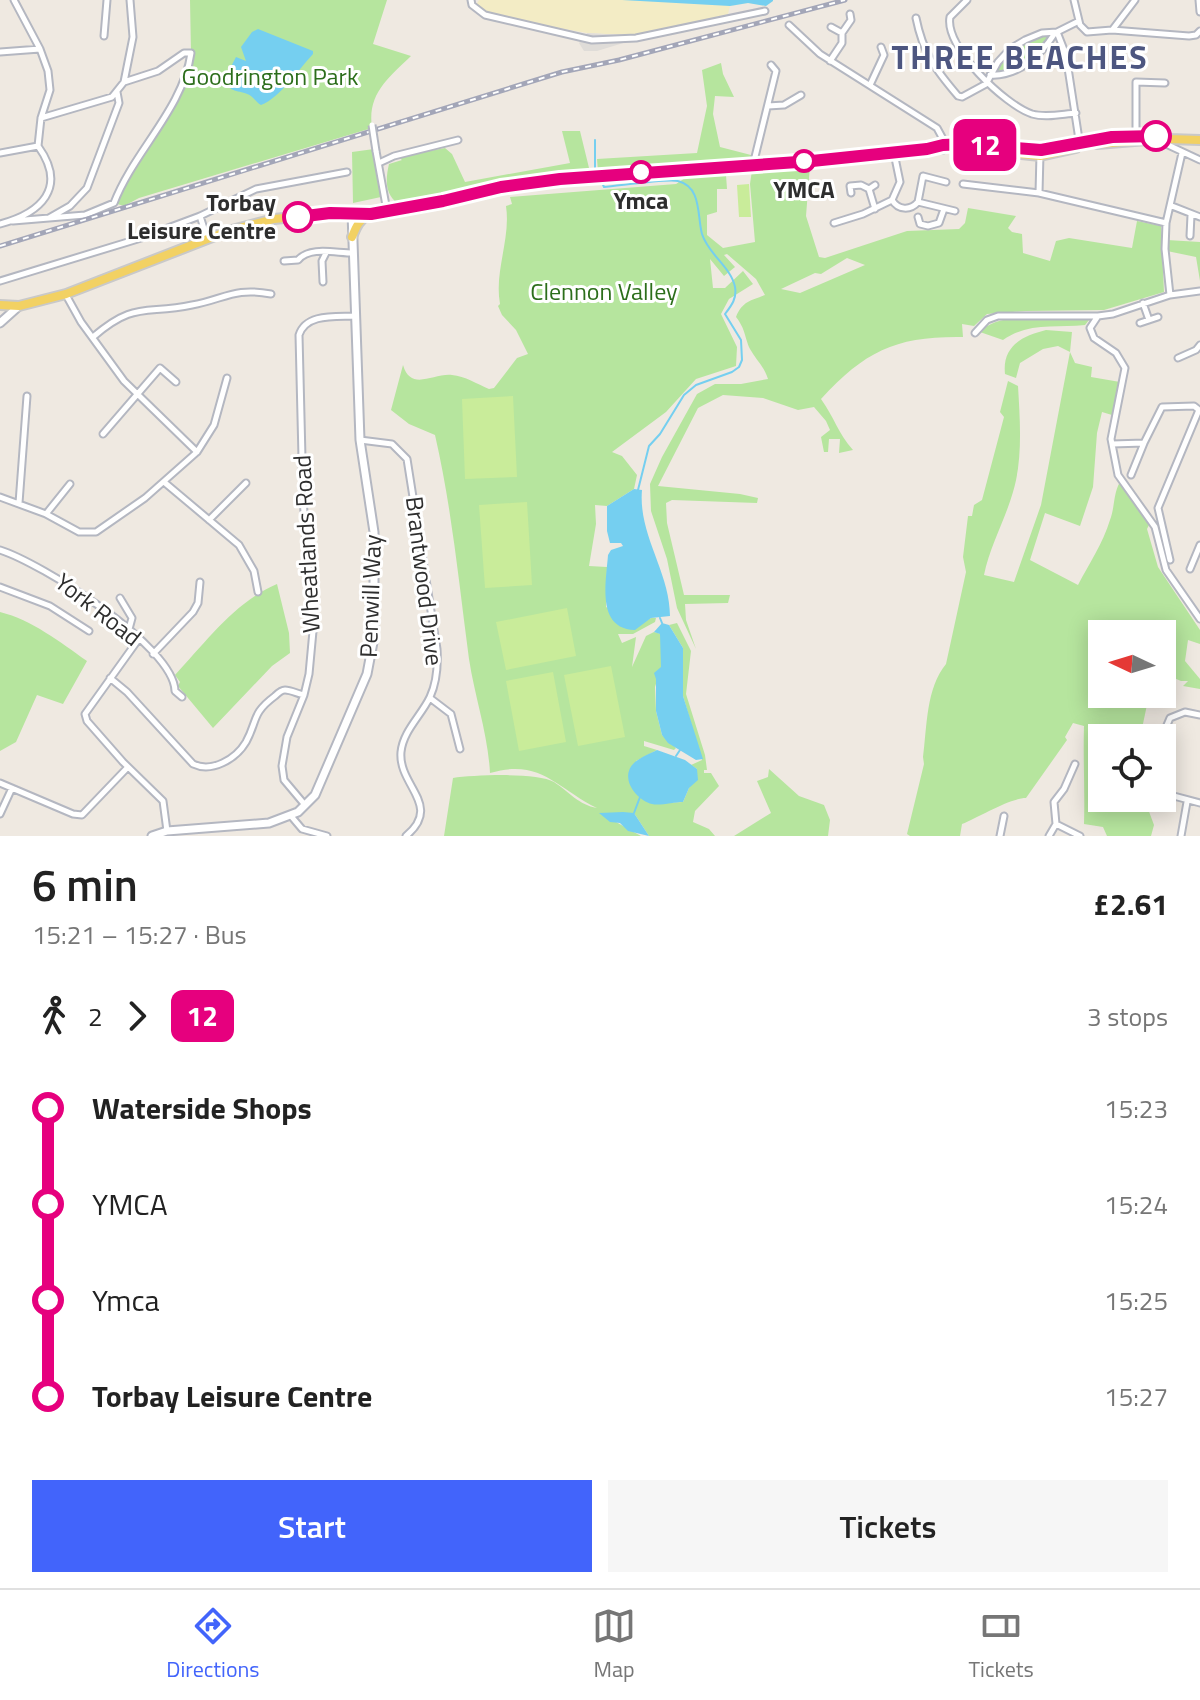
<!DOCTYPE html>
<meta charset="utf-8">
<style>
body{margin:0;font-family:"Titillium Web",sans-serif;background:#f6f6f6;color:#222;height:100vh;display:flex;flex-direction:column;font-size:30px;white-space:nowrap}
*{box-sizing:border-box;margin:0}
p{font-size:26px;color:#767676}
.icon{flex:none;width:44px;height:44px;fill:none;stroke:currentColor;stroke-width:2;stroke-linecap:round;stroke-linejoin:round}
.map{position:relative;height:836px;overflow:hidden}
.panel{display:flex;flex-direction:column;background:#fff;flex:1}
.panel>*{flex:none}
.badge{padding:0 16px;border-radius:12px;font-size:28px;line-height:52px}
.needle{width:52px;rotate:274deg}
.buttons{position:absolute;left:1088px;top:620px;display:grid;gap:16px}
.buttons a{display:grid;place-items:center;width:88px;height:88px;border-radius:0px;background:#fff;box-shadow:0 4px 20px #0003;font-size:40px}
.map>.badge{position:absolute;translate:-50% -50%;box-shadow:0 0 0 4px #fff}
.legs{display:flex;align-items:center;gap:12px;height:88px;padding:0 32px;font-size:26px}
.legs p{margin-inline-start:auto}
.headline{display:flex;align-items:center;justify-content:space-between;height:136px;padding:0 32px}
h1{font-size:44px;font-weight:600;line-height:60px}
.primary-button{display:flex;gap:16px;margin-top:auto;padding:16px 32px}
.primary-button a{flex:1;height:92px;border-radius:0px;background:#4264fb;color:#fff;font-size:32px;font-weight:600;line-height:92px;text-align:center}
.primary-button a+a{background:#f6f6f6;color:#222}
ul{padding:0 32px;list-style:none}
li{display:flex;align-items:center;gap:28px;height:96px;font-size:30px}
li i{display:grid;place-items:center;width:12px;height:100%;margin:0 10px;background:currentColor}
li i::after{content:'';width:20px;height:20px;margin:-10px;border:6px solid;border-radius:50%;background:#fff}
li p{margin-inline-start:auto}
li:first-child i{background:linear-gradient(#0000 50%,currentColor 0)}
li:last-child i{background:linear-gradient(currentColor 50%,#0000 0)}
.tab-bar{display:flex;justify-content:space-around;align-items:center;height:112px;border-top:2px solid #e0e0e0;background:#fff;font-size:22px;color:#767676}
.tab-bar a{display:grid;justify-items:center;gap:4px}
.tab-bar .selected{color:#4264fb}
.map>svg:first-child{display:block}
.green{fill:#b6e59e;fill-rule:evenodd}
.sand{fill:#f3ecc5}
.pitch{fill:#c9ec9a}
.plaza{fill:#dfdcd8}
.water{fill:#75cff0}
.lines{fill:none;stroke-linecap:round;stroke-linejoin:round}
.stream{stroke:#75cff0;stroke-width:2}
.street-casing{stroke:#b4b7c1;stroke-width:9}
.secondary-casing{stroke:#b4b7c1;stroke-width:11}
.primary-casing{stroke:#c9c9c9;stroke-width:12}
.street{stroke:#fff;stroke-width:5}
.secondary{stroke:#fff;stroke-width:7}
.primary{stroke:#f2d163;stroke-width:8}
.rail-casing{stroke:#a3a6b8;stroke-width:5}
.rail{stroke:#fff;stroke-width:2;stroke-dasharray:6;stroke-linecap:butt}
.street-bridge-casing{stroke:#b4b7c1;stroke-width:9;stroke-linecap:butt}
.street-bridge{stroke:#fff;stroke-width:5}
.line-1-casing{stroke:#fff;stroke-width:18}
.line-1{stroke:#e6007e;stroke-width:12}
.stop-1-dot{fill:#fff;stroke:#e6007e;stroke-width:4}
.labels{text-anchor:middle;stroke-width:6;stroke-linejoin:round;paint-order:stroke}
.park-label{font-size:24px;fill:#2c6e1b;stroke:#fff}
.stop-label{font-size:24px;font-weight:bold;fill:#2e2e2e;stroke:#fff}
.street-label{font-size:24px;fill:#2e2e2e;stroke:#fff}
.district-label{font-size:32px;font-weight:bold;letter-spacing:2px;fill:#4d5680;stroke:#fff}
</style>
<div class="map">
<svg width="1200" height="836" viewBox="0 0 1200 836">
<rect width="100%" height="100%" fill="#efe9e1"/>
<path class="green" d="M190,0h197l-14,44 38,12c-23,22 -44,38 -39,72l-233,70 -15,8 -10,-3 67,-115 10,-35z
M1051,34c-14,21 -30,36 -56,39 10,-22 33,-34 56,-39z
M721,63l2,11 11,23 -19,-1 -2,18 7,33 31,8v5l-153,12 -1,-13 100,-6 10,-47 -5,-36z
M562,131h18l10,41 -73,7 -120,24c-13,-10 -11,-26 -8,-39l13,-4 -4,-3 47,-9 7,6 13,28 105,-19z
M374,149l7,48 -28,6 -1,-51z
M810,165l-4,51 13,41 6,1 82,-27 52,-2 6,-6 3,-15 48,8 -8,12 4,4 10,2 1,19 27,8 6,-20 13,-3 63,10 5,-27 24,5 3,66 -60,18 -78,1 -39,3 -13,12 -12,-2 1,13c-66,-1 -97,13 -142,62 13,18 17,34 32,51l-14,3 1,-14h-11l-1,13h-4l-3,-15 9,-7 -4,-9 -12,-14 -16,3 -35,-12 -40,-3 -25,13 -40,78 82,8 18,4 -1,5 -85,-3 -6,3 1,20 17,72h46l-2,8 -43,1 1,16 10,29 -19,-41 -10,-49 -16,-48 -1,-27 12,-27 35,-63 18,-10h26l27,-5c-4,-13 -12,-19 -18,-30 -6,-13 -4,-19 -14,-32 6,-16 16,-17 29,-22l-9,-16 -29,-25 -3,1 11,12 -11,9 -14,-17 3,29h12l18,-17 10,13 -24,15 -8,15 16,33 -1,19 -40,13 -30,33 -54,40 10,4 15,19 -3,14 -27,17 -12,-1 1,19 -7,42 18,1 -1,40 34,17 11,-6h5l-1,4 -22,12h-15l4,9 14,-6 -4,30 14,-31 8,-4 7,2v34l-6,19 1,24 6,24 14,13 -2,2 -30,-9v5l13,4 -21,11 4,36 21,6 22,-1 14,-33 -6,-4 11,-5 -19,-64v-48l-14,-23 8,-2 14,28 -5,43 19,61 2,15h-3v3h7l8,13 -24,25 -2,11 16,7 6,7h-66l-15,-23h-34l41,23h-197l9,-58c21,-3 85,-6 101,4 15,10 25,23 43,26 -41,-20 -56,-50 -107,-35 -2,-39 -15,-75 -21,-114 -10,-75 -17,-150 -34,-224l-26,-11 -18,-14 12,-45c8,27 30,8 49,10 13,1 25,9 37,14l5,-1 23,-30 11,-4 -12,-24 -14,-15 -4,-9 2,-2c-6,-33 11,-65 6,-98l6,-2 -2,-7 166,-13 9,-6 41,-3 1,14h-10v23l-10,3v20l16,13 32,-6 -5,-58 2,-14zM847,258l18,7 -65,28 -19,-4 34,-16 6,1z
M1167,240l33,2v39l-4,-24 -29,-6z
M1088,318l1,2 -4,5c-29,3 -57,-3 -82,15l-23,-8c19,-22 79,-14 108,-14z
M1046,330l26,2 -2,20 5,11 17,4 -1,10 29,5 -8,33 -10,-3 -5,21 -4,54 -13,39 -35,-13 -15,47 48,25c11,-21 25,-42 32,-65 5,-13 3,-26 10,-38l21,27 8,16 -2,4 11,38 42,63v14l-12,-4 -3,21 15,18v10l-17,-3 5,-5h-7l-19,-8v-39h-60v60h44l2,6 -8,38h-38v60h42l10,27 -3,11h-44l-4,-9 -19,-3c1,-33 -1,-65 0,-98l-11,-3 -8,14 2,3 -41,58c-16,0 -47,19 -64,26l-2,12h-50l-3,-2 17,-70 -1,-7c4,-30 3,-69 23,-93l20,-92 -3,-15 5,-41h4l2,-11 8,-5 22,-83 -4,-5 8,-31 10,5c2,34 5,73 -5,106 -8,28 -23,54 -29,83l30,7 27,-77 29,-153 -12,-6 -15,3 -23,14 -4,15 -11,-4c-3,-28 17,-38 41,-44z
M277,584l12,49 1,20 -18,13 -59,62 -35,-42 2,-4 -5,-7c31,-33 60,-73 102,-91z
M0,612c32,8 60,30 87,49l-24,43 -26,-9 -21,47 -16,9z
M769,769l30,27 25,9 6,15 -2,16h-94l37,-23 -14,-32 11,-4z"/>
<path class="sand" d="M479,0h294v1l-7,5 -18,-3 -18,3 -2,8 -64,17 -38,4 -39,-2 -90,-16 -1,-3 -14,-4 -6,-5z"/>
<path class="pitch" d="M749,184l2,33h-12l-2,-32z
M513,396l4,81 -52,2 -3,-80z
M527,502l5,83 -47,3 -6,-83z
M567,608l9,48 -70,14 -10,-48z
M611,666l14,71 -47,9 -14,-71z
M553,672l13,70 -47,9 -13,-70z"/>
<path class="plaza" d="M587,33l39,2 27,-1 -56,17h-13l-5,-8z"/>
<path class="water" d="M622,0h151v1l-7,5 -18,-3 -18,3z
M258,29l55,22v3c-15,16 -33,44 -52,51 -4,-2 -6,-6 -10,-9 -10,-7 -20,-1 -27,-16l12,-23 10,4 -5,-14 11,-15z
M634,489l8,1c-4,45 28,82 28,126l-19,2 -16,12c-39,-1 -29,-48 -27,-75l3,-5 12,-4 -2,-3h-11l-3,-12v-25z
M662,623l7,2 14,23v48l20,63 -7,1 -28,-17 -6,-8 -6,-24v-32l-2,-6 7,-6 -1,-33 -6,-2z
M657,750l28,10 12,9 1,11 -9,8 -6,14c-9,0 -23,4 -31,2 -16,-4 -34,-27 -17,-42 6,-5 16,-9 22,-12z
M623,812l11,1 15,23 -21,-5 -8,-8 -10,-1 -11,-9z"/>
<g class="lines">
<path class="stream" d="M595,172v-32
M601,180l3,7c14,-1 64,-9 74,-6 24,6 19,35 24,53 6,20 29,33 33,53 2,11 -3,18 -10,27l16,26 1,20 -3,7 -7,5 -36,13 -12,10 -24,39 -11,12 -11,44
M660,618l2,5
M676,756l4,-6
M634,813l6,-16"/>
<defs>
<path id="street" d="M471,0l1,5 13,10 107,25 44,-2 129,-27
M967,0l-17,17c-6,30 55,88 82,97 14,4 30,0 44,-1
M1074,0l6,25 7,7 25,-2 77,6 7,-1 4,-4
M1199,0l1,12
M916,18c7,35 19,51 42,78l4,1 24,-13 12,-22 12,-13 15,-9 17,-7 15,-1 22,-11
M789,25l31,29 117,74 6,11v11
M831,27l11,6
M1113,29l22,-29
M1057,32l9,23 14,91
M104,36l3,-36
M0,52l40,-3
M830,61l12,-18v-10l9,-13 -1,-6
M990,75c28,2 51,-20 65,-42
M124,82l9,-45 -3,-37
M870,85l14,-30 -3,-8
M768,106l16,-1 17,-10
M1136,136v-54l29,1
M1168,145l32,15
M376,151l11,60
M0,153l38,-7
M379,163l15,-7 64,-16
M753,165l23,-94 -5,-6
M963,184l76,9 127,30
M851,193l-1,-7 11,-1 8,4
M1039,193l1,-39
M892,200c6,10 18,11 26,2l37,9
M918,202l5,-26 23,6
M1172,206l28,11
M875,209l-6,-20 6,-4
M200,216l7,22
M918,217l2,7 8,2 11,-3 5,-14
M49,218l21,-12 17,-18 32,-85 -2,-11
M13,221l72,-6 29,-12c20,-52 69,-94 77,-150h-7l-26,18 -34,11 -12,15 -71,21
M834,223l29,-9 29,-14 8,-18 -6,-29
M0,224c41,-11 68,-36 38,-78l3,-28 9,-28 -2,-19 -8,-22 -26,-49
M1190,236l1,-21
M284,261l14,-1c12,-14 37,-7 55,-7
M0,281l141,-43 59,-22 56,-27 91,-17
M323,282l-1,-21 4,-8
M1200,291l-30,4 -57,19 -15,2 -8,12 4,10 22,15 9,15 -14,71 7,36 37,52 11,43 34,49
M66,295l15,27 43,59 73,71
M1170,295l-5,-46 1,-26 16,-70
M1143,303l6,17
M1140,323l18,-6
M975,333l12,-13 11,-4h100
M93,337c42,-36 51,-22 99,-32 33,-6 42,-18 79,-11
M1178,358l18,-8 4,-5
M103,434l57,-66 16,14
M360,440l32,4 15,15 30,190c1,17 0,33 -7,48 -9,19 -27,34 -29,55 -3,34 42,53 5,84
M1112,444l32,-1 18,-36 32,-1 5,4 -41,98 12,52
M1131,475l13,-32
M164,482l75,63 15,26 4,21
M0,497l46,17 33,18h17l49,-34 52,-46 17,-27 13,-47
M19,503l8,-107
M46,514l24,-30
M209,520l37,-37
M0,550c41,13 174,96 175,141l7,6
M1190,569l10,-24
M0,587l50,19 39,25
M120,598l12,20 -3,11
M138,640l-53,74 2,7 36,41 40,39 4,30
M153,654l40,-42 5,-9 2,-21
M110,678l17,14 66,72c19,9 43,-5 53,-22 12,-22 5,-28 29,-46 3,-3 6,-6 10,-6 6,0 13,4 19,5
M430,698l21,16 9,35
M1162,771l2,-39 6,-14 15,-6 15,3
M0,783l73,31 9,1 46,-48
M1162,783l8,12 30,8
M305,805l-21,-25 -2,-14 5,-29 17,-42 5,-21 4,-43 -10,-132 -4,-164c7,-22 37,-18 56,-19
M0,814l12,-26
M291,816l11,13 25,7
M1056,824l24,12
M1000,836l4,-20
M1049,836l7,-12 -2,-22 10,-13 11,-25
M1181,836l6,-34"/>
<path id="secondary" d="M0,323l19,-17
M152,836l15,-5 102,-8 29,-11 17,-17 52,-121 7,-37v-105l-14,-92 -8,-227"/>
<path id="primary" d="M1169,139l31,1
M1097,144l50,-4
M975,149l65,7 36,-8
M352,237c4,-10 7,-18 18,-23
M0,305l19,1 47,-12 162,-63 46,-12 31,-3 66,-2 72,-13 58,-14 59,-8 252,-18 107,-11 24,-5 34,-1 64,6 85,-15 45,4"/>
</defs>
<use href="#street" class="street-casing"/>
<use href="#secondary" class="secondary-casing"/>
<use href="#primary" class="primary-casing"/>
<use href="#street" class="street"/>
<use href="#secondary" class="secondary"/>
<use href="#primary" class="primary"/>
<defs>
<path id="rail" d="M0,246l562,-174 57,-12 226,-60"/>
</defs>
<use href="#rail" class="rail-casing"/>
<use href="#rail" class="rail"/>
<defs>
<path id="street-bridge" d="M372,125l4,26"/>
</defs>
<use href="#street-bridge" class="street-bridge-casing"/>
<use href="#street-bridge" class="street-bridge"/>
</g>
<g class="lines">
<defs>
<path id="line-1" d="M298,217l32,-4 41,1 72,-13 58,-14 59,-8 252,-18 115,-12 16,-4 23,-1 75,6 71,-13 44,-1"/>
</defs>
<use href="#line-1" class="line-1-casing"/>
<use href="#line-1" class="line-1"/>
</g>
<g class="stop-1-dot">
<circle cx="1156" cy="136" r="14"/>
<circle cx="804" cy="161" r="10"/>
<circle cx="641" cy="172" r="10"/>
<circle cx="298" cy="217" r="14"/>
</g>
<g class="labels">
<g class="park-label">
<text x="270" y="85">Goodrington Park</text>
<text x="604" y="300">Clennon Valley</text>
</g>
<g class="stop-label">
<text x="804" y="198">YMCA</text>
<text x="641" y="209">Ymca</text>
<text x="276" y="211" text-anchor="end">Torbay<tspan x="276" dy="28">Leisure Centre</tspan></text>
</g>
<g class="street-label">
<text transform="translate(307 544) rotate(-93)" y="8">Wheatlands Road</text>
<text transform="translate(424 581) rotate(83)" y="8">Brantwood Drive</text>
<text transform="translate(371 596) rotate(-88)" y="8">Penwill Way</text>
<text transform="translate(98 610) rotate(38)" y="8">York Road</text>
</g>
<g class="district-label">
<text x="1020" y="69">THREE BEACHES</text>
</g>
</g>
</svg>
<div class="buttons">
<a><svg class="needle" viewBox="-14 -14 28 28"><path d="M0-13l5 13h-10z" fill="#e53935"/><path d="M0 13l5-13h-10z" fill="#767676"/></svg></a>
<a><svg class="icon" aria-label="locate" viewBox="0 0 24 24"><circle cx="12" cy="12" r="6"/><path d="M12 2v4M12 18v4M2 12h4M18 12h4"/></svg></a>
</div>
<b class="badge" style="left:985px;top:145px;background:#e6007e;color:#fff">12</b>
</div>
<section class="panel">
<div class="headline"><div><h1>6 min</h1><p>15:21 – 15:27 · Bus</p></div><b>£2.61</b></div>
<div class="legs"><svg class="icon" aria-label="walk" viewBox="0 0 24 24"><circle cx="13" cy="4" r="2"/><path d="M13 8l-2 6 4 7M11 14l-3 7M7 12l3-4h3l4 4"/></svg>2<svg class="icon" aria-label="forward" viewBox="0 0 24 24"><path d="M9 5l7 7-7 7"/></svg><b class="badge" style="background:#e6007e;color:#fff">12</b><p>3 stops</p></div>
<ul>
<li><i style="color:#e6007e"></i><b>Waterside Shops</b><p>15:23</p></li>
<li><i style="color:#e6007e"></i><span>YMCA</span><p>15:24</p></li>
<li><i style="color:#e6007e"></i><span>Ymca</span><p>15:25</p></li>
<li><i style="color:#e6007e"></i><b>Torbay Leisure Centre</b><p>15:27</p></li>
</ul>
<div class="primary-button"><a>Start</a><a>Tickets</a></div>
</section>
<nav class="tab-bar">
<a class="selected"><svg class="icon" aria-label="directions" viewBox="0 0 24 24"><path d="M12 3l9 9-9 9-9-9zM9 14v-3h6M13 9l2 2-2 2"/></svg>Directions</a>
<a><svg class="icon" aria-label="map" viewBox="0 0 24 24"><path d="M3 6l6-2 6 2 6-2v14l-6 2-6-2-6 2zM9 4v14M15 6v14"/></svg>Map</a>
<a><svg class="icon" aria-label="tickets" viewBox="0 0 24 24"><path d="M3 7h18v10H3zM15 7v10"/></svg>Tickets</a>
</nav>
